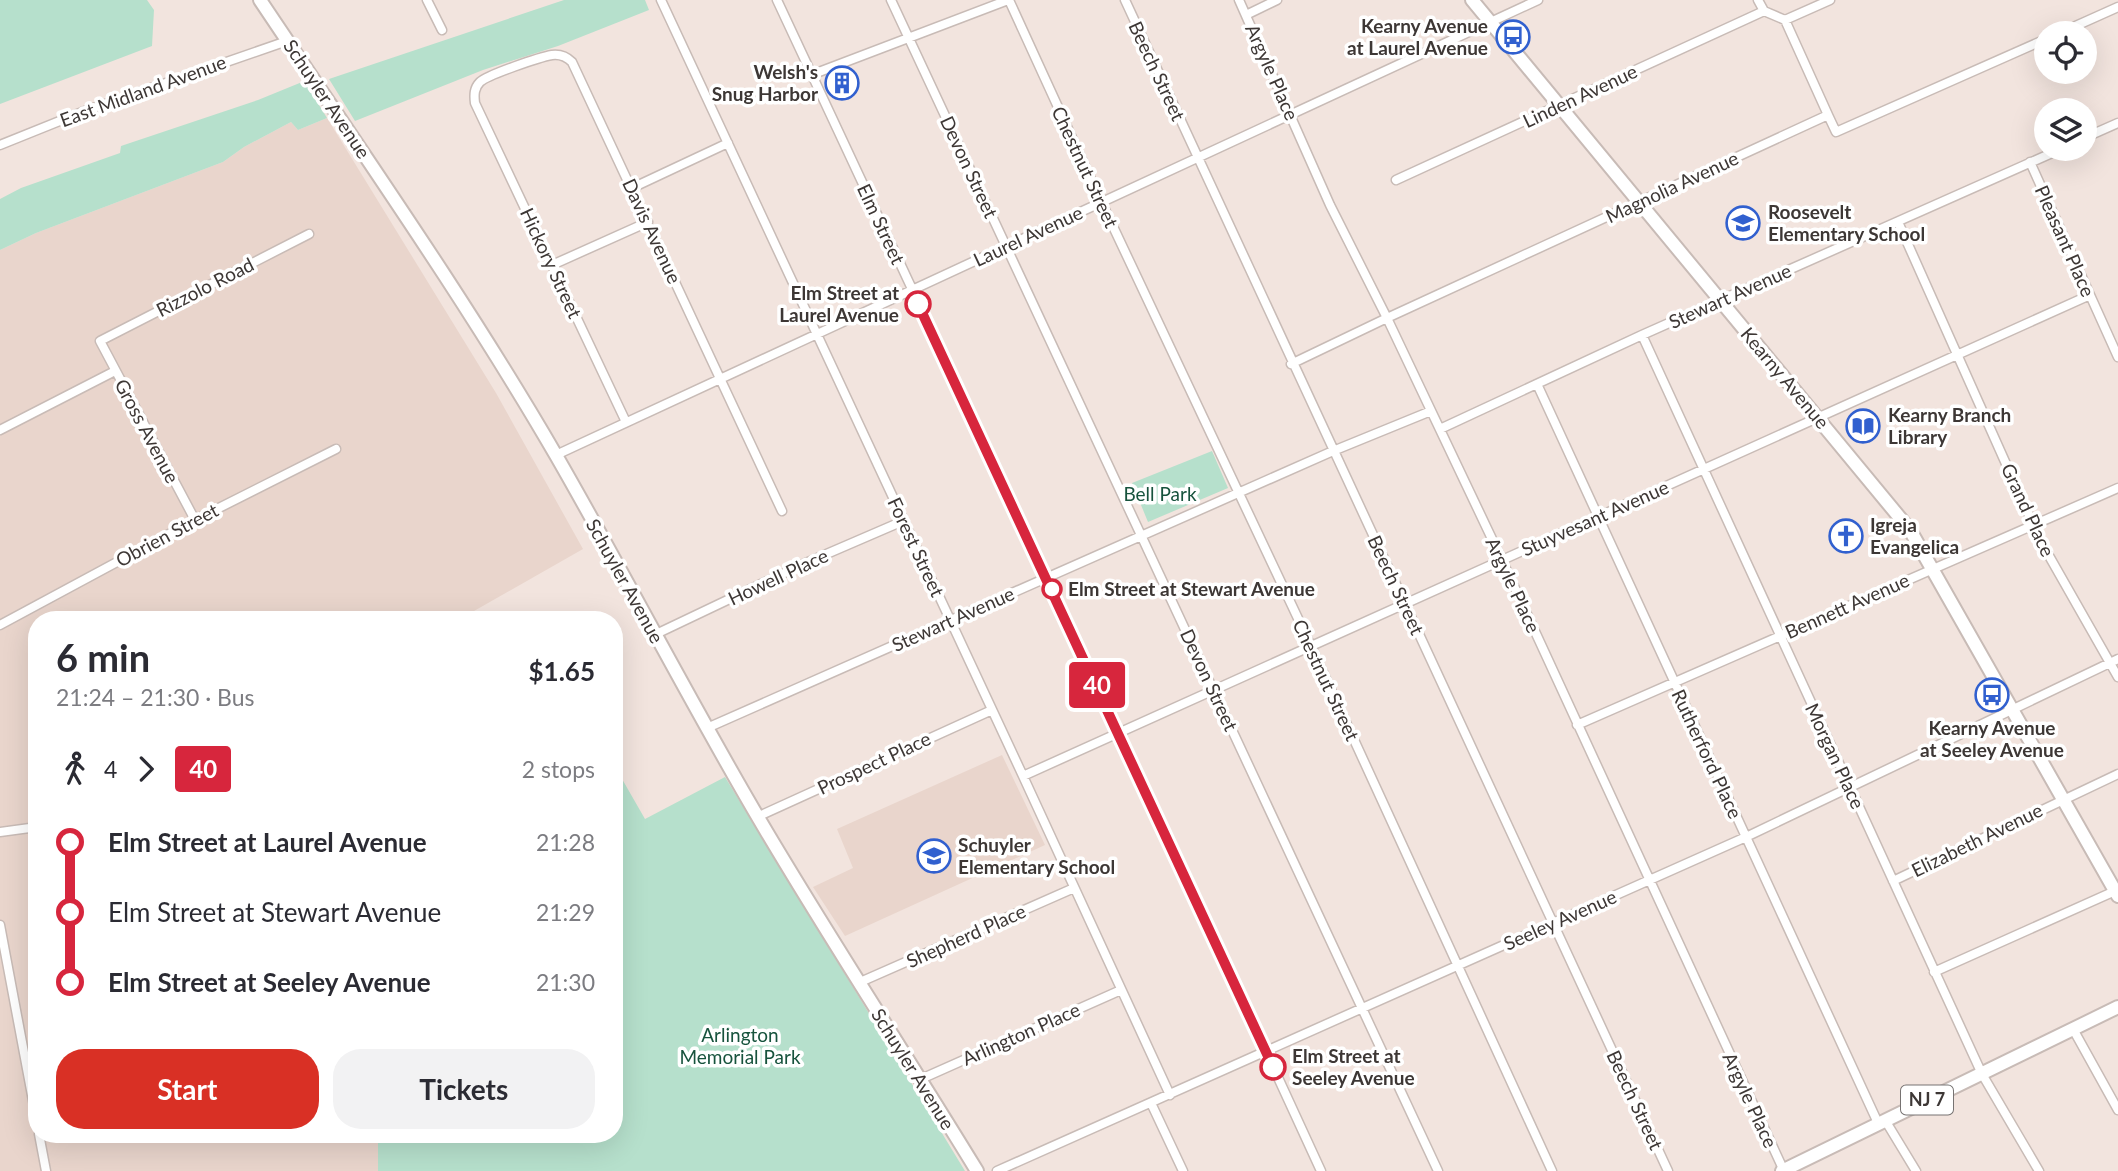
<!DOCTYPE html>
<meta charset="utf-8">
<style>
body{margin:0;font-family:Lato,sans-serif;background:#f2f2f3;color:#2b2b33;height:100vh;display:flex;flex-direction:column;font-size:26px;white-space:nowrap}
*{box-sizing:border-box;margin:0}
p{font-size:23px;color:#7c7c81}
.icon{flex:none;width:38px;height:38px;fill:none;stroke:currentColor;stroke-width:2;stroke-linecap:round;stroke-linejoin:round}
.map{position:relative;flex:1;overflow:hidden}
.side{position:absolute;left:28px;top:611px;width:595px;height:532px;display:flex;flex-direction:column;background:#fff;border-radius:28px;box-shadow:0 7px 28px #0002}
.side>*{flex:none}
.badge{padding:0 14px;border-radius:5px;font-size:24px;line-height:46px}
.buttons{position:absolute;left:2034px;top:21px;display:grid;gap:14px}
.buttons a{display:grid;place-items:center;width:63px;height:63px;border-radius:50%;background:#fff;box-shadow:0 7px 28px #0002;font-size:35px}
.map>.badge{position:absolute;translate:-50% -50%;box-shadow:0 0 0 4px #fff}
.legs{display:flex;align-items:center;gap:10px;height:77px;padding:0 28px;font-size:23px}
.legs p{margin-inline-start:auto}
.summary{display:flex;align-items:center;justify-content:space-between;height:119px;padding:0 28px}
h1{font-size:38px;font-weight:700;line-height:52px}
.cta{display:flex;gap:14px;margin-top:auto;padding:14px 28px}
.cta a{flex:1;height:80px;border-radius:28px;background:#d93025;color:#fff;font-size:28px;font-weight:700;line-height:80px;text-align:center}
.cta a+a{background:#f2f2f3;color:#2b2b33}
ul{padding:0 28px;list-style:none}
li{display:flex;align-items:center;gap:24px;height:70px;font-size:26px}
li i{display:grid;place-items:center;width:10px;height:100%;margin:0 9px;background:currentColor}
li i::after{content:'';width:18px;height:18px;margin:-9px;border:5px solid;border-radius:50%;background:#fff}
li p{margin-inline-start:auto}
li:first-child i{background:linear-gradient(#0000 50%,currentColor 0)}
li:last-child i{background:linear-gradient(currentColor 50%,#0000 0)}
.map>svg:first-child{display:block}
.built{fill:#e9d5cc}
.green{fill:#b6e0cc}
.lines{fill:none;stroke-linecap:round;stroke-linejoin:round}
.minor-casing{stroke:#c8bbb6;stroke-width:11}
.secondary-casing{stroke:#c8bbb6;stroke-width:16}
.primary-casing{stroke:#c8bbb6;stroke-width:16}
.minor{stroke:#fff;stroke-width:8}
.secondary{stroke:#fff;stroke-width:12}
.primary{stroke:#fff;stroke-width:12}
.line-1-casing{stroke:#fff;stroke-width:16}
.line-1{stroke:#d7263d;stroke-width:10}
.stop-1-dot{fill:#fff;stroke:#d7263d;stroke-width:3.5}
.labels{text-anchor:middle;stroke-width:7;stroke-linejoin:round;paint-order:stroke}
.shield{fill:#fff;stroke:#777372;stroke-width:2}
.shield-label{font-size:18px;font-weight:bold;fill:#3d3735}
.poi-label{font-size:19px;font-weight:bold;fill:#3d3735;stroke:#fff;text-anchor:start}
.street-label{font-size:19px;fill:#3d3735;stroke:#fff}
.stop-label{font-size:19px;font-weight:bold;fill:#3d3735;stroke:#fff;text-anchor:start}
.park-label{font-size:19px;fill:#17533d;stroke:#fff}
</style>
<div class="map">
<svg width="2118" height="1171" viewBox="0 0 2118 1171">
<rect width="100%" height="100%" fill="#f2e4de"/>
<path class="built" d="M327,118l169,275 87,156 -123,70 -423,1v514h341v37h-378v-921l36,-17 187,-71 21,-15 47,-25 7,8z
M1002,755l43,90 -200,91 -32,-49 40,-19 -16,-39z"/>
<path class="green" d="M0,0h147l7,10 -2,36 -152,58z
M564,0h81l4,10 -91,36 -75,24 -128,51 -26,-42z
M307,80l4,12 16,26 -29,12 -7,-8 -47,25 -21,15 -187,71 -36,17v-51l21,-11 99,-35 1,-7 137,-46z
M1212,451l16,37 -80,34 -16,-39z
M614,765l31,54 80,-42 240,394h-587v-37h236z"/>
<g class="lines">
<defs>
<path id="minor" d="M427,0l15,30
M661,0l362,776 147,319
M777,0l342,732 202,439
M891,0l547,1171
M1009,0l92,201 210,445 241,525
M1125,0c180,391 362,781 543,1171
M1239,0l91,205 57,113 115,242 282,611
M1758,0l6,11 21,9 43,95
M1246,15l31,-15
M1785,20l45,-20
M2060,33l58,-26
M811,75l197,-75
M2084,138l34,-15
M0,145l82,-33 205,-71
M2030,162l88,195
M1396,180l368,-169
M632,188l96,-45
M1898,222l142,318 78,137
M552,265l96,-43
M1642,335l340,739 57,97
M1291,364l96,-46 441,-203 8,17 210,-93
M1537,384l341,739
M626,422l-151,-319c-1,-8 -1,-15 5,-21 7,-7 60,-25 72,-27 8,-1 15,2 20,7l210,449
M1440,429l202,-94 419,-186
M0,430l115,-59
M556,455l982,-455
M195,520l-95,-179 209,-107
M0,625l195,-105 141,-71
M654,635l147,-70 102,-44
M1577,725l541,-237
M707,728l626,-277 98,-40
M1023,776l1067,-481
M757,817l235,-107
M0,832l37,-5
M1893,881l225,-107
M0,925l37,197
M1934,972l181,-81
M858,983l216,-95
M2073,1029l45,81
M921,1079l200,-89
M1151,1103l32,68
M1885,1120l31,51
M39,1134l7,37
M997,1171l749,-334 372,-178"/>
<path id="secondary" d="M260,0c101,151 206,300 297,457 69,120 132,243 202,362 70,119 146,234 218,352"/>
<path id="primary" d="M1472,0l438,530 208,366
M1782,1171l336,-164"/>
</defs>
<use href="#minor" class="minor-casing"/>
<use href="#secondary" class="secondary-casing"/>
<use href="#primary" class="primary-casing"/>
<use href="#minor" class="minor"/>
<use href="#secondary" class="secondary"/>
<use href="#primary" class="primary"/>
</g>
<g class="lines">
<defs>
<path id="line-1" d="M918,304l355,763"/>
</defs>
<use href="#line-1" class="line-1-casing"/>
<use href="#line-1" class="line-1"/>
</g>
<defs>
<symbol id="bus-ring" viewBox="-11 -11 22 22"><circle r="9.5" fill="#fff" stroke="#3160cf" stroke-width="1.5"/><path d="M-5-6H5V4H4V6H2V4H-2V6H-4V4H-5ZM-3.5-4V0h7V-4ZM-3.5 1.2v1.5H-2V1.2ZM2 1.2v1.5H3.5V1.2Z" fill="#3160cf"/></symbol>
<symbol id="building-ring" viewBox="-11 -11 22 22"><circle r="9.5" fill="#fff" stroke="#3160cf" stroke-width="1.5"/><path d="M-4-6H4V6H1V3H-1V6H-4ZM-2.5-4.3h1.7v1.8h-1.7ZM.8-4.3h1.7v1.8H.8ZM-2.5-1h1.7V.8h-1.7ZM.8-1h1.7V.8H.8Z" fill="#3160cf"/></symbol>
<symbol id="school-ring" viewBox="-11 -11 22 22"><circle r="9.5" fill="#fff" stroke="#3160cf" stroke-width="1.5"/><path d="M0-5L7-2L0 1L-7-2ZM-4 1L0 2.5L4 1V4Q0 6-4 4Z" fill="#3160cf"/></symbol>
<symbol id="library-ring" viewBox="-11 -11 22 22"><circle r="9.5" fill="#fff" stroke="#3160cf" stroke-width="1.5"/><path d="M-6-4Q-3-5.5-.7-3.5V5Q-3 3-6 4ZM6-4Q3-5.5 .7-3.5V5Q3 3 6 4Z" fill="#3160cf"/></symbol>
<symbol id="church-ring" viewBox="-11 -11 22 22"><circle r="9.5" fill="#fff" stroke="#3160cf" stroke-width="1.5"/><path d="M-1.2-6h2.4v3.5h3.3v2.4h-3.3V6h-2.4V-.1h-3.3v-2.4h3.3Z" fill="#3160cf"/></symbol>
</defs>
<g fill-rule="evenodd">
<use href="#bus-ring" x="1494" y="18" width="38" height="38"/>
<use href="#building-ring" x="823" y="64" width="38" height="38"/>
<use href="#school-ring" x="1724" y="204" width="38" height="38"/>
<use href="#library-ring" x="1844" y="407" width="38" height="38"/>
<use href="#church-ring" x="1827" y="517" width="38" height="38"/>
<use href="#bus-ring" x="1973" y="676" width="38" height="38"/>
<use href="#school-ring" x="915" y="837" width="38" height="38"/>
</g>
<g class="stop-1-dot">
<circle cx="918" cy="304" r="12"/>
<circle cx="1052" cy="589" r="9"/>
<circle cx="1273" cy="1067" r="12"/>
</g>
<g class="labels">
<rect class="shield" x="1901" y="1085.5" width="52" height="29" rx="5"/>
<g class="shield-label">
<text x="1927" y="1106">NJ 7</text>
</g>
<g class="poi-label">
<text x="1488" y="33" text-anchor="end">Kearny Avenue<tspan x="1488" dy="22">at Laurel Avenue</tspan></text>
<text x="818" y="79" text-anchor="end">Welsh's<tspan x="818" dy="22">Snug Harbor</tspan></text>
<text x="1768" y="219">Roosevelt<tspan x="1768" dy="22">Elementary School</tspan></text>
<text x="1888" y="422">Kearny Branch<tspan x="1888" dy="22">Library</tspan></text>
<text x="1870" y="532">Igreja<tspan x="1870" dy="22">Evangelica</tspan></text>
<text x="1992" y="735" text-anchor="middle">Kearny Avenue<tspan x="1992" dy="22">at Seeley Avenue</tspan></text>
<text x="958" y="852">Schuyler<tspan x="958" dy="22">Elementary School</tspan></text>
</g>
<g class="street-label">
<text transform="translate(1157 71) rotate(65)" y="7">Beech Street</text>
<text transform="translate(1272 72) rotate(66)" y="7">Argyle Place</text>
<text transform="translate(143 91) rotate(-20)" y="7">East Midland Avenue</text>
<text transform="translate(1580 96) rotate(-25)" y="7">Linden Avenue</text>
<text transform="translate(327 99) rotate(56)" y="7">Schuyler Avenue</text>
<text transform="translate(969 167) rotate(65)" y="7">Devon Street</text>
<text transform="translate(1085 167) rotate(65)" y="7">Chestnut Street</text>
<text transform="translate(1672 187) rotate(-25)" y="7">Magnolia Avenue</text>
<text transform="translate(881 224) rotate(65)" y="7">Elm Street</text>
<text transform="translate(652 231) rotate(65)" y="7">Davis Avenue</text>
<text transform="translate(1028 236) rotate(-25)" y="7">Laurel Avenue</text>
<text transform="translate(2065 241) rotate(66)" y="7">Pleasant Place</text>
<text transform="translate(551 263) rotate(65)" y="7">Hickory Street</text>
<text transform="translate(205 287) rotate(-27)" y="7">Rizzolo Road</text>
<text transform="translate(1730 296) rotate(-24)" y="7">Stewart Avenue</text>
<text transform="translate(1785 378) rotate(50)" y="7">Kearny Avenue</text>
<text transform="translate(147 431) rotate(62)" y="7">Gross Avenue</text>
<text transform="translate(2028 510) rotate(65)" y="7">Grand Place</text>
<text transform="translate(1595 518) rotate(-24)" y="7">Stuyvesant Avenue</text>
<text transform="translate(167 535) rotate(-28)" y="7">Obrien Street</text>
<text transform="translate(916 547) rotate(65)" y="7">Forest Street</text>
<text transform="translate(778 577) rotate(-25)" y="7">Howell Place</text>
<text transform="translate(625 581) rotate(61)" y="7">Schuyler Avenue</text>
<text transform="translate(1396 585) rotate(65)" y="7">Beech Street</text>
<text transform="translate(1513 585) rotate(65)" y="7">Argyle Place</text>
<text transform="translate(1847 606) rotate(-24)" y="7">Bennett Avenue</text>
<text transform="translate(953 619) rotate(-24)" y="7">Stewart Avenue</text>
<text transform="translate(1209 680) rotate(65)" y="7">Devon Street</text>
<text transform="translate(1326 680) rotate(65)" y="7">Chestnut Street</text>
<text transform="translate(1707 754) rotate(65)" y="7">Rutherford Place</text>
<text transform="translate(1835 756) rotate(65)" y="7">Morgan Place</text>
<text transform="translate(874 763) rotate(-25)" y="7">Prospect Place</text>
<text transform="translate(1977 840) rotate(-26)" y="7">Elizabeth Avenue</text>
<text transform="translate(1560 920) rotate(-24)" y="7">Seeley Avenue</text>
<text transform="translate(966 936) rotate(-24)" y="7">Shepherd Place</text>
<text transform="translate(1021 1034) rotate(-24)" y="7">Arlington Place</text>
<text transform="translate(913 1069) rotate(58)" y="7">Schuyler Avenue</text>
<text transform="translate(1635 1100) rotate(65)" y="7">Beech Street</text>
<text transform="translate(1750 1100) rotate(65)" y="7">Argyle Place</text>
</g>
<g class="stop-label">
<text x="899" y="300" text-anchor="end">Elm Street at<tspan x="899" dy="22">Laurel Avenue</tspan></text>
<text x="1068" y="596">Elm Street at Stewart Avenue</text>
<text x="1292" y="1063">Elm Street at<tspan x="1292" dy="22">Seeley Avenue</tspan></text>
</g>
<g class="park-label">
<text x="1160" y="501">Bell Park</text>
<text x="740" y="1042">Arlington<tspan x="740" dy="22">Memorial Park</tspan></text>
</g>
</g>
</svg>
<div class="buttons">
<a><svg class="icon" aria-label="locate" viewBox="0 0 24 24"><circle cx="12" cy="12" r="6"/><path d="M12 2v4M12 18v4M2 12h4M18 12h4"/></svg></a>
<a><svg class="icon" aria-label="layers" viewBox="0 0 24 24"><path d="M12 4l9 5-9 5-9-5zM3 14l9 5 9-5"/></svg></a>
</div>
<b class="badge" style="left:1097px;top:685px;background:#d7263d;color:#fff">40</b>
<section class="side">
<div class="summary"><div><h1>6 min</h1><p>21:24 – 21:30 · Bus</p></div><b>$1.65</b></div>
<div class="legs"><svg class="icon" aria-label="walk" viewBox="0 0 24 24"><circle cx="13" cy="4" r="2"/><path d="M13 8l-2 6 4 7M11 14l-3 7M7 12l3-4h3l4 4"/></svg>4<svg class="icon" aria-label="forward" viewBox="0 0 24 24"><path d="M9 5l7 7-7 7"/></svg><b class="badge" style="background:#d7263d;color:#fff">40</b><p>2 stops</p></div>
<ul>
<li><i style="color:#d7263d"></i><b>Elm Street at Laurel Avenue</b><p>21:28</p></li>
<li><i style="color:#d7263d"></i><span>Elm Street at Stewart Avenue</span><p>21:29</p></li>
<li><i style="color:#d7263d"></i><b>Elm Street at Seeley Avenue</b><p>21:30</p></li>
</ul>
<div class="cta"><a>Start</a><a>Tickets</a></div>
</section>
</div>
